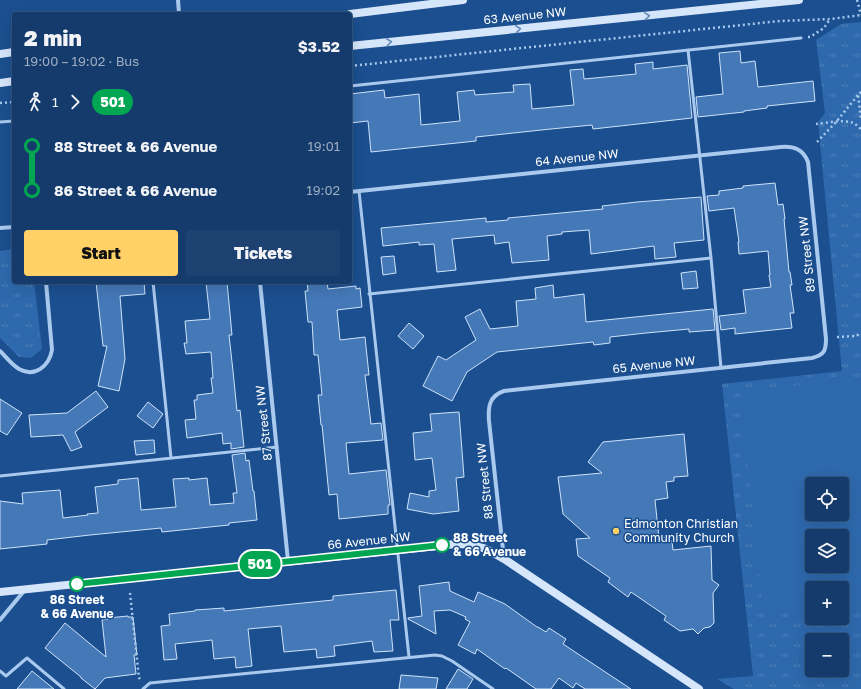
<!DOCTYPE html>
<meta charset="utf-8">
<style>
body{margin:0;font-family:"Golos Text",sans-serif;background:#1d4271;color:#f1f3f6;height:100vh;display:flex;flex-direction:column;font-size:15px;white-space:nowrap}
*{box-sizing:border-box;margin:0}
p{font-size:13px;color:#9dadc1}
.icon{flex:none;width:22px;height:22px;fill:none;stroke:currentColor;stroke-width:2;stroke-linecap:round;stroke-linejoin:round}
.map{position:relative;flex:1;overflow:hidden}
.drawer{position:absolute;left:12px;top:12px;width:340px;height:272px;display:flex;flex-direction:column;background:#143b6b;border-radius:4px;box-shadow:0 4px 16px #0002,0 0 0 1px #33557e}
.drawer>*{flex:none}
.badge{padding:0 8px;border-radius:13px;font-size:14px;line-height:26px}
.controls{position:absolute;left:805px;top:477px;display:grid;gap:8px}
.controls a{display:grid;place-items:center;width:44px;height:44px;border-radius:4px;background:#143b6b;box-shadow:0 4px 16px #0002,0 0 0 1px #33557e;font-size:20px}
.map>.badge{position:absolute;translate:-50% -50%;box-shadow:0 0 0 2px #fff}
.legs{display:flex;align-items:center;gap:6px;height:44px;padding:0 12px;font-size:13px}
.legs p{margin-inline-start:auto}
.overview{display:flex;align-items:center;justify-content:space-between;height:68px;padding:0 12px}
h1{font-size:22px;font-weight:800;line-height:30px}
.button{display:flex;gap:8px;margin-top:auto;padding:8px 12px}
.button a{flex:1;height:46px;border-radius:4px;background:#ffd166;color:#111;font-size:16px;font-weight:800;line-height:46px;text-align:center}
.button a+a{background:#1d4271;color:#f1f3f6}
ul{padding:0 12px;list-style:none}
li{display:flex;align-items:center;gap:14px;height:44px;font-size:15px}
li i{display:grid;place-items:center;width:6px;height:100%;margin:0 5px;background:currentColor}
li i::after{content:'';width:10px;height:10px;margin:-5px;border:3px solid;border-radius:50%;background:#143b6b}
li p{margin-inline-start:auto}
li:first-child i{background:linear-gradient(#0000 50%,currentColor 0)}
li:last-child i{background:linear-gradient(currentColor 50%,#0000 0)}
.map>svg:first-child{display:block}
.grass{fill:url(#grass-tufts);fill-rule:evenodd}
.park{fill:#2e69ad;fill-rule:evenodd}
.building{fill:#4478b7;stroke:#cfe3fa}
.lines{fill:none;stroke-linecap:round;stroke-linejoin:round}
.path{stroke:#a9c9ee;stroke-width:2.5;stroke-dasharray:2 3;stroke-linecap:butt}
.lane{stroke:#a9c9ee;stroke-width:3}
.street{stroke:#a9c9ee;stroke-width:4}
.secondary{stroke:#d6e6fa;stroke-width:8}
.oneway{stroke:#668bba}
.line-1-casing{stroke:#fff;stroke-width:9}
.line-1{stroke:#00a651;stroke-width:6}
.poi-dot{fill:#ffd166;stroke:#1b4f8f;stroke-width:1.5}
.stop-1-dot{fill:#fff;stroke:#00a651;stroke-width:2}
.labels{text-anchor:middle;stroke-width:3;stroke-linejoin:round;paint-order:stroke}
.street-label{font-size:12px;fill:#fff;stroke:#1b4f8f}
.poi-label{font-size:12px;fill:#fff;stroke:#1b4f8f;text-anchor:start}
.stop-label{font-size:12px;font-weight:bold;fill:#fff;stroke:#1b4f8f;text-anchor:start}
</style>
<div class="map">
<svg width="861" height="689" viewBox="0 0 861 689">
<defs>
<pattern id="grass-tufts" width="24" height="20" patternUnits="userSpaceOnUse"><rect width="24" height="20" fill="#2e69ad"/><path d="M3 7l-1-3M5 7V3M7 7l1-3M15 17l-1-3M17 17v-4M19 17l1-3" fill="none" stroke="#4d80b9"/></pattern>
</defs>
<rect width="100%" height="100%" fill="#1b4f8f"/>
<path class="grass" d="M861,22v667h-127l-17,-10 36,-3 -31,-292 120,-13 -24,-249 7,-9 -9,-73 25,-16zM812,484h30v30h-30zM812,536h30v30h-30zM812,588h30v30h-30zM812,640h30v30h-30z
M14,249v33h20l8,67 -11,9 -12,-1 -19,-19v-87z"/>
<path class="park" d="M861,379v221l-19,2v-14h-30v18l-49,5 -23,-219zM812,484h30v30h-30zM812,536h30v30h-30z"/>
<path class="building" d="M740,51l1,12 14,-2 3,26 55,-6 2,20 -48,5v2l-23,3v1l-46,5 -2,-20 27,-3 -4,-41z
M653,62v7l34,-4 5,53 -99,11 -1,-4 -41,4 -75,8v4l-105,11 -3,-31 -18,2v-29l34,-4 1,8 34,-4 2,31 39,-4 -3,-29 17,-2 1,5 39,-3 -1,-7 17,-1 2,25 42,-4 -4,-35 13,-1 1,10 52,-5 -1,-10z
M775,183l3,22 5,-1 2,15h-1l5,53h1l2,13h-2l4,28h-4l2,15 -57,6v-6l-14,2 -2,-14 27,-3 -3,-23 28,-3 -2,-12h1l-2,-24 -29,3 -1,-12h1l-5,-34 -25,3 -2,-15 12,-1v-4l24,-3v-2z
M701,197l3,43 -30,3 2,14 -21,2 -1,-13 -63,8 -2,-24 -27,2v2l-15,2 2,24 -37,3 -3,-21 -14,2 -1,-9 -42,4 4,31 -19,2 -3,-28 -15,1v-3l-36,4 -2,-18 105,-10v4l22,-2v-2l95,-9 -1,-3 35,-4z
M394,256l2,17 -13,2 -2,-18z
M696,271l2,17 -15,1 -2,-16z
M96,282h48l1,12 -25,2 5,63 -6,32 -21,-5 9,-40h-4z
M206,282h21l5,53h-3l4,36 4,40 3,-1 4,37 -13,2v-6l-8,1 -1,-11 -35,5 -2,-18 11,-1 -2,-19h3v-5l16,-2 -2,-15h2l-2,-26 -25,2 -2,-11h3l-2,-22 25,-2z
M307,282h20l1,7 28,-3v3l4,-1 2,19 -25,3 3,30 25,-3 4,38h-4l6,49 10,-1 2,17 -37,3 3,31 37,-4 4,35h-2v9l-49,5 -2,-25 -8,1 -7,-70h-1l-3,-30h4l-4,-40h-4l-2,-33h-4l-3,-31h3z
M553,285l1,13 30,-4 2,28 127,-13 2,21 -26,2v-3l-43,4 -36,4v6l-16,2 -1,-3 -96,10 -30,20 -15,29 -29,-15 15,-30 8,4 30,-20 -11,-23 15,-8 10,20 28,-3 -2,-25 20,-2 -1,-11z
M409,323l15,13 -11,13 -15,-13z
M96,391l12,16 -33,25 7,15 -11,4 -8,-16 -32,2 -2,-22 38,-2z
M0,399l22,14 -15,22 -7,-4z
M148,402l15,12 -10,14 -16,-12z
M459,412l5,65 -8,1 3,33 -26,3 -26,-5 3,-16 19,4v-6l7,-1 -4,-32 -17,2 -2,-27 19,-2 -2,-17z
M684,434l4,42 -14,1v4l-8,1 2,16 -13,2 4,38 8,-1 5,4 1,9 38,-4 1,34 7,5 -6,8 1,30 -4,4 -6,1 -6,6 -5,-5 -13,2 -16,-11 2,-4 -35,-24 -3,5 -20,-15 2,-4 -32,-22 -2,-17 14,-1 -27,-24 -5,-37 44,-4 -14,-11 15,-20z
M154,440l1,13 -19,2 -2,-14z
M245,453l1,8 3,-1 4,31h1l3,29 -28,3v2l-67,7 -1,-4 -71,7 -43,5v4l-47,5v-48l23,3 -1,-11 38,-3 3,28 25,-3 -1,-1 11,-1 -3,-26 23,-3v-4l20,-2 3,32 35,-3 -3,-28 16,-1v2l18,-2 3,27 24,-2 -1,-10h4l-5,-38z
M449,582l1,9 24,11 4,-10 27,12 32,23h1l8,5 3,-4 17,11 -3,5 68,45h-46l-9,-6 -3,5 -14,-10 -8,11h-15l-30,-21 -1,1 -28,-20 -2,5 -17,-9 12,-23 -5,-3 1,-2 -16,-7 -16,1 2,23 -28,-15v-1l14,-2 -3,-30z
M396,590l3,30h-9l3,31 -19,1 -2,-11 -38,5 1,10 -18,2 -1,-9 -32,3 -3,-26 -33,3 4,37 -16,2 -1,-11 -21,2 -2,-19 -37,4 2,15 -13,1 -3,-34 9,-1 -1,-11 26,-3v-1l29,-2v3l109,-11v-4z
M128,616v1h5l4,38h-3l2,19 -31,4 -10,11 -14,-11v-1l-36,-29 20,-25 41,34 -4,-37 6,-1v-1z
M458,669l15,10 -6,10h-21z
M32,671l22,18h-37z
M401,675l37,3 -2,11h-37z"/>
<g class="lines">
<path class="path" d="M857,0l4,15
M808,37h2l14,-9 6,-9
M350,66l430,-45 51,-2 30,-4
M861,92l-3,3 3,24
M0,103l14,-1
M816,124c10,-1 27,-5 37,-1 3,1 5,4 8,6
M817,142l19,-20 22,-27
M837,337l19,-1 5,-3
M130,593l9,85 2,1"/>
<path class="lane" d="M688,50l23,208 10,110
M350,86l451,-48
M0,122l14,-1
M359,191l50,466
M153,282l18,176
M369,294l342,-36
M0,476l277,-29
M0,671l6,5 21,-18 37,31
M143,689l7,-6 285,-28 7,1 10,5 41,28"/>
<path class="street" d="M178,0l1,14
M350,192l431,-45c13,-1 22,2 27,15l18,177c0,12 -2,16 -14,19l-308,33c-15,5 -16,16 -15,30l15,138
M0,228l14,-1
M260,282l28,279
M0,351c6,6 12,14 19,18 16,9 30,-3 33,-19l-6,-68
M0,620l24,-29"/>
<path class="secondary" d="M350,14l113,-14
M350,46l449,-46
M0,54l14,-2
M0,83l14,-2
M0,592l456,-48c21,0 30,4 48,15l195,130"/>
</g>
<defs><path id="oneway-chevron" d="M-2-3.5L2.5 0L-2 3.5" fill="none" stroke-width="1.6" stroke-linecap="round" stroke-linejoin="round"/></defs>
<g class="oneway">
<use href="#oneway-chevron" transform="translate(647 16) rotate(-6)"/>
<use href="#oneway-chevron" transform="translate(518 29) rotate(-6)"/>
<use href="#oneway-chevron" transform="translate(389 42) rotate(-6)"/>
</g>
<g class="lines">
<defs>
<path id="line-1" d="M77,584l365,-39"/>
</defs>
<use href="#line-1" class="line-1-casing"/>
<use href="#line-1" class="line-1"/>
</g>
<circle class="poi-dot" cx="616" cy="531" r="4"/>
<g class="stop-1-dot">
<circle cx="442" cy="545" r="7"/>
<circle cx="77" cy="584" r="7"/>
</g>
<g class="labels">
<g class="street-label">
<text transform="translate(525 16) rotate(-6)" y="4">63 Avenue NW</text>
<text transform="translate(577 158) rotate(-6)" y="4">64 Avenue NW</text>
<text transform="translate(807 254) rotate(-96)" y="4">89 Street NW</text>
<text transform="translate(654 365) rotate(-6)" y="4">65 Avenue NW</text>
<text transform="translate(264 423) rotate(-96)" y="4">87 Street NW</text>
<text transform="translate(485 481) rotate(-96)" y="4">88 Street NW</text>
<text transform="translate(369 541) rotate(-6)" y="4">66 Avenue NW</text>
</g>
<g class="poi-label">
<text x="624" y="528">Edmonton Christian<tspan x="624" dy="14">Community Church</tspan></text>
</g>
<g class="stop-label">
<text x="453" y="542">88 Street<tspan x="453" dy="14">&amp; 66 Avenue</tspan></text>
<text x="77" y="604" text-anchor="middle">86 Street<tspan x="77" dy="14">&amp; 66 Avenue</tspan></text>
</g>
</g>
</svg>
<div class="controls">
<a><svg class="icon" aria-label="locate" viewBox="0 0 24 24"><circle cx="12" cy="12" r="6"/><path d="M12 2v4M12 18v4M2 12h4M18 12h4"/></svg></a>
<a><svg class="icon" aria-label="layers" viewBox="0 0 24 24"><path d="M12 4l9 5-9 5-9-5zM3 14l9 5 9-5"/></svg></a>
<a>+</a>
<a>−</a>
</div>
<b class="badge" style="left:260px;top:564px;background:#00a651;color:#fff">501</b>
<section class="drawer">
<div class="overview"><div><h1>2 min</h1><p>19:00 – 19:02 · Bus</p></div><b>$3.52</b></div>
<div class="legs"><svg class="icon" aria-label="walk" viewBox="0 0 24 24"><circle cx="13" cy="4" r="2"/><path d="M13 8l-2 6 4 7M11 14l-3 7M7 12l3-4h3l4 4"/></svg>1<svg class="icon" aria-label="forward" viewBox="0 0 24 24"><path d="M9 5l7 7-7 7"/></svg><b class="badge" style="background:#00a651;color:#fff">501</b></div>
<ul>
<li><i style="color:#00a651"></i><b>88 Street &amp; 66 Avenue</b><p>19:01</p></li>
<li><i style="color:#00a651"></i><b>86 Street &amp; 66 Avenue</b><p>19:02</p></li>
</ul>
<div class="button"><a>Start</a><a>Tickets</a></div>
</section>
</div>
